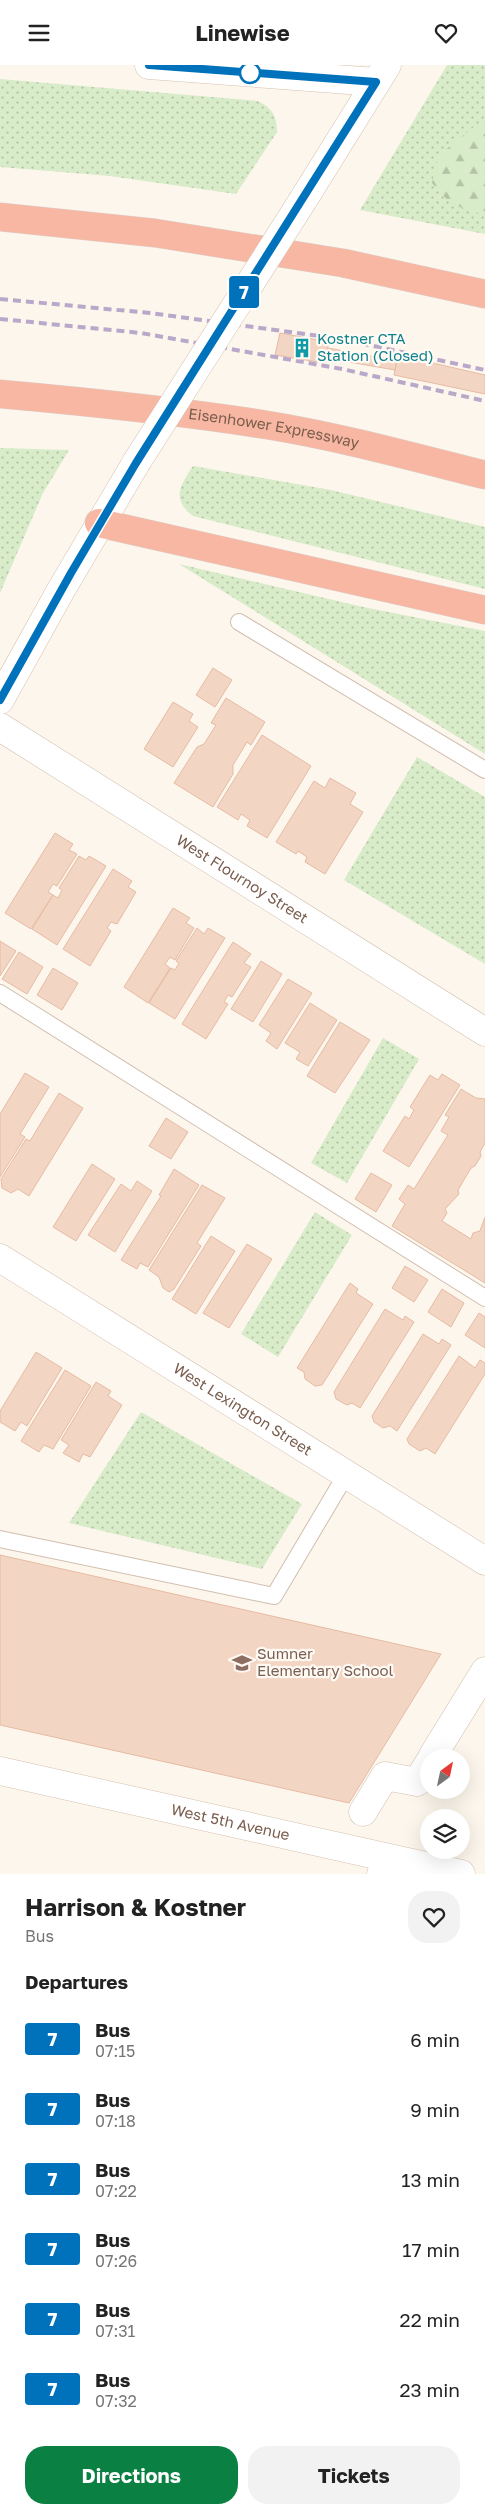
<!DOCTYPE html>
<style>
body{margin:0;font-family:"Golos Text",sans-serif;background:#f2f2f2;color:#222;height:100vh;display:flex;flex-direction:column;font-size:19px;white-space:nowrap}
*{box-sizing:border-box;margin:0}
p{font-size:16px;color:#767676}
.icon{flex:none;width:28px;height:28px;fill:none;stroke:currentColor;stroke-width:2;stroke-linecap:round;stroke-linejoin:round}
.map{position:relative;height:1809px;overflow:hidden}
.side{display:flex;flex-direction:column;background:#fff;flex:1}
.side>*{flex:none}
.badge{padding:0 10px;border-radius:4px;font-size:18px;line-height:32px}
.needle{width:32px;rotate:33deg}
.buttons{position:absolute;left:420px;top:1684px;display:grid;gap:10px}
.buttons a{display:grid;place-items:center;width:50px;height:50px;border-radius:50%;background:#fff;box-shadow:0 5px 20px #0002;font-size:25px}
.map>.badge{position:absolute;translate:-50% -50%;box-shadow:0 0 0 2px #fff}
h2{padding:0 25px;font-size:19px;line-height:45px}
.round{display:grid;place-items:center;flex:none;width:52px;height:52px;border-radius:20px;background:#f2f2f2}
.summary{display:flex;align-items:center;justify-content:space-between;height:85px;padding:0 25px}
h1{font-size:24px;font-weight:700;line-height:38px}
.button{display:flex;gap:10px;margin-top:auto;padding:10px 25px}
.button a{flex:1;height:58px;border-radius:20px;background:#0b8043;color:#fff;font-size:20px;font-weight:700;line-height:58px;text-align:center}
.button a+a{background:#f2f2f2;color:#222}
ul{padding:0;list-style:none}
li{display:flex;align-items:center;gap:15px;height:70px;padding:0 25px}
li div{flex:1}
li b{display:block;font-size:19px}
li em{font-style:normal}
li .badge{min-width:55px;font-weight:700;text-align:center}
header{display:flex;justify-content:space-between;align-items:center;height:65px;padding:0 25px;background:#fff;font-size:22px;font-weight:700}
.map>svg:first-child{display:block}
.green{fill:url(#green-dots)}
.forest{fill:url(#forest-firs)}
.building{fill:#f3d5c3;stroke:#e6bba3}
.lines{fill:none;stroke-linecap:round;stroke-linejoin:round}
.lane-casing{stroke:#d1beb0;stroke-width:18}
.street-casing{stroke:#d1beb0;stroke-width:29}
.secondary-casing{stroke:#d6c0b0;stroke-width:29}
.highway-casing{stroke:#dad1cd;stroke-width:29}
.lane{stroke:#fff;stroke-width:16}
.street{stroke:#fff;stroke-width:28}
.secondary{stroke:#fff;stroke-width:28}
.highway{stroke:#f7b7a3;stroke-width:28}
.rail{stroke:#b9a8c9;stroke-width:4;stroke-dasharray:8 5;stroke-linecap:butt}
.secondary-bridge-casing{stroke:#d6c0b0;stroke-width:29;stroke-linecap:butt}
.secondary-bridge{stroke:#fff;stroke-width:28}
.line-casing{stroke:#fff;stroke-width:11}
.line{stroke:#0072bc;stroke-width:8}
.stop-dot{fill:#fff;stroke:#0072bc;stroke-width:2.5}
.labels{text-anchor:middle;stroke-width:4.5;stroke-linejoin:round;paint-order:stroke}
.culture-label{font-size:15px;fill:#0d838f;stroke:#fffaf3;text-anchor:start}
.street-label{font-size:15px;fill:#7a5c4d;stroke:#fffaf3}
.education-label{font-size:15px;fill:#785e54;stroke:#fffaf3;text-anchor:start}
</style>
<header><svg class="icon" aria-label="menu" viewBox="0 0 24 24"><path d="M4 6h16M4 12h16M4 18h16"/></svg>Linewise<svg class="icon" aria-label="heart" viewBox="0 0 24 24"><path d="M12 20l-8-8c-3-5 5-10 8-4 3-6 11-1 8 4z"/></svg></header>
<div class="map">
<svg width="485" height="1809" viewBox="0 0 485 1809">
<defs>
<pattern id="green-dots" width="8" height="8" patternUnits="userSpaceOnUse" patternTransform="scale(1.25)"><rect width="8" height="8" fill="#d8ecc9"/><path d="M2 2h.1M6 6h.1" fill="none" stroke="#b4c2a5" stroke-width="1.8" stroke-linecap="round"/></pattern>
<pattern id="forest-firs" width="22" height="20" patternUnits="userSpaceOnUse" patternTransform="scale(1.25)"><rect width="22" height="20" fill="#d8ecc9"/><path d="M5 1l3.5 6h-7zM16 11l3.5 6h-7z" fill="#b4c2a5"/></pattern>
</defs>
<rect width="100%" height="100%" fill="#fdf6ec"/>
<path class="green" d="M447,0h38v169l-125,-24z
M0,14l258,22c14,7 19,15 19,31l-41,62 -126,-18 -110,-9z
M0,383l69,2 -26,43 -43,100z
M193,401l138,24 154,37v62l-292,-73c-22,-17 -13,-30 0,-50z
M179,499l184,43 122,24v123z
M417,692l68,40v167l-141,-84z
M383,973l36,21 -72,124 -36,-20z
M315,1147l37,23 -74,122 -37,-23z
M141,1347l161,92 -40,65 -193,-46z"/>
<path class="forest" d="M485,53v97l-34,-11 -19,-21 7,-28z"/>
<path class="building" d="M280,268l49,9 -5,21 -49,-8z
M328,283l69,13 -2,9 -69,-12z
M398,290l87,20v19l-91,-19z
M213,603l19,12 -17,27 -19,-12z
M226,633l39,24 -14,23 -4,-3 -14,23v9l-20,33 -39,-24 23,-36 7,-3 12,-19 -5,-2z
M173,637l20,12 -4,7 9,6 -25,40 -29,-18z
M262,670l49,31 -44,72 -20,-12 3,-6 -9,-6 -3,6 -21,-13z
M330,713l26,15 -6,11 13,8 -38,62 -20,-12 2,-5 -9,-6 -2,3 -20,-12 38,-61 11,7z
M55,768l18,11 -4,6 8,4 -20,32 -4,-2 -5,8 5,3 -22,34 -26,-16z
M79,791l7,4 3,-4 17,10 -49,79 -25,-16 21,-34 5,3 4,-8 -3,-2z
M113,804l19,12 -4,6 8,5 -19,32 -6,-2 -4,6 4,3 -21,35 -27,-17z
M173,843l17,10 -4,5 8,5 -19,32 -5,-3 -5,7 5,4 -22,35 -24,-16z
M197,863l7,6 4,-6 17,10 -50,81 -26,-16 22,-35 4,2 4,-7 -3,-2z
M0,876l16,10 -16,25z
M233,877l18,12 -7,9 7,4 -19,30 -4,-2 -4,7 4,2 -22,35 -24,-15z
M19,887l24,15 -16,27 -25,-15z
M261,896l21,13 -29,48 -22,-13z
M53,903l25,15 -16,27 -25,-15z
M288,914l24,14 -35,56 -11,-8 5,-8 -12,-8z
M310,938l27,17 -29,46 -12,-7 4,-7 -15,-9z
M340,957l30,18 -35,53 -28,-17z
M25,1008l24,14 -29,47 5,3 -25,40v-63z
M442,1009l18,11 -51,82 -26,-16 22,-35 4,3 5,-9 -4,-3 20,-32 8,5z
M461,1024l15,9 9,1v44l-5,9 1,4 -6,10 -4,2 -13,22 1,4 -14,15 2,4 -5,8 29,18 2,-6 7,-2 5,-14v66l-93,-57 13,-22 -6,-5 9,-14 6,4 34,-54 -7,-4 8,-14 -4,-2z
M59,1028l24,15 -54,88 -11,-7 -7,4 -9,-5 -1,-9 25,-40 4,2z
M166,1053l22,14 -17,27 -22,-13z
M92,1099l23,15 -39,62 -23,-14z
M174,1104l25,16 -51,82 -8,-4 -3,6 -16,-9 40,-64 -2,-1z
M371,1108l21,12 -16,27 -21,-13z
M137,1116l15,10 -37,61 -27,-17 33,-51 10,7z
M202,1120l23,13 -28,45 4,3 -27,43 -5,3 -6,-4 -4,-11 -10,-7z
M211,1171l24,15 -39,63 -24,-15z
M247,1179l25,15 -43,69 -26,-15z
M405,1201l23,14 -14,22 -22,-14z
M350,1218l8,6 -2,4 17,11 -51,81 -7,1 -10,-7 -1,-7 -7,-4z
M442,1224l22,14 -13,24 -23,-15z
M385,1244l18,11 2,-4 9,6 -54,86 -8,-5 -5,2 -11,-6 -2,-7z
M479,1248l6,4v31l-20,-13z
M423,1269l16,10 3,-5 9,6 -54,86 -7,-5 -7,2 -9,-6 -2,-6z
M36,1287l26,16 -35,58 -6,-4 -6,9 -15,-9v-11z
M459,1291l16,12 5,-8 5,3v11l-50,80 -9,-6 -6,3 -11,-7 -2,-5z
M65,1305l26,16 -38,63 -9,-4 -5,7 -18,-11z
M96,1317l15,9 -3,5 14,9 -32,52 -7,-3 -4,8 -16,-9 6,-8 -8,-5z
M0,1490l441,99 -92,149 -349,-78z"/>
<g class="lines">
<defs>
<path id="lane" d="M239,557l246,148
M0,928l485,305
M0,1474l274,57 73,-123"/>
<g id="street">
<path id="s1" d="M0,662l485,305"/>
<path id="s2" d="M0,1193l485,303"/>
<path d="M432,1692l53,-86"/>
<path d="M363,1747l22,-36 32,6 12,-19"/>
<path d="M381,1809l9,-15"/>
</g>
<g id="secondary">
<path d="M149,0l227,17"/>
<path d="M303,135l84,-135"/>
<path d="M0,635l61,-110 75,-127"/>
<path id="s3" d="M0,1706l461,103"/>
</g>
<g id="highway">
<path d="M0,152l155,16 188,30 142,31"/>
<path id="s4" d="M0,329c89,8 179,17 267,31 74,12 146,32 218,50"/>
<path d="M99,458l386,87"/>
</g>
</defs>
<use href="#lane" class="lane-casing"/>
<use href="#street" class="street-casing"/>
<use href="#secondary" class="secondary-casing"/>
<use href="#highway" class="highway-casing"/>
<use href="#lane" class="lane"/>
<use href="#street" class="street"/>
<use href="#secondary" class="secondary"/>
<use href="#highway" class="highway"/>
<path class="rail" d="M0,234l150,14 191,26 144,31
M0,254l141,14 201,36 143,32"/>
<defs>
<path id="secondary-bridge" d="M136,398l167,-263"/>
</defs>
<use href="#secondary-bridge" class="secondary-bridge-casing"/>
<use href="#secondary-bridge" class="secondary-bridge"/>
</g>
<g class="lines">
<defs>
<path id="line" d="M0,635l71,-127 65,-110 240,-381 -227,-17"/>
</defs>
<use href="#line" class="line-casing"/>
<use href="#line" class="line"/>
</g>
<defs>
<symbol id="building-bare" viewBox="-9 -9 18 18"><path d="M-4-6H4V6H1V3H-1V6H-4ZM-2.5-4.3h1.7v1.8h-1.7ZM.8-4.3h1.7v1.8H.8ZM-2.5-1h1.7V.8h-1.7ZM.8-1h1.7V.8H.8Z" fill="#0f9aa8" stroke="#fffaf3" stroke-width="2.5" paint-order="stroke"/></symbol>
<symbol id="school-bare" viewBox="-9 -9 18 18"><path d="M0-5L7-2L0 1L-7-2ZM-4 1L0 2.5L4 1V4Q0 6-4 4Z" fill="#8d6e63" stroke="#fffaf3" stroke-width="2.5" paint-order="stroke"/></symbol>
</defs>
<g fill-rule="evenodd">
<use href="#building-bare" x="288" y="269" width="28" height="28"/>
<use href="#school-bare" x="228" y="1584" width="28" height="28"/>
</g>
<circle class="stop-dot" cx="250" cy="8" r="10"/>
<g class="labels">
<g class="culture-label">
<text x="317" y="279">Kostner CTA<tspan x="317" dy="17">Station (Closed)</tspan></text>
</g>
<g class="street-label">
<text dy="5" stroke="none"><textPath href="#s4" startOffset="276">Eisenhower Expressway</textPath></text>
<text dy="5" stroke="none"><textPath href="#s1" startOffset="286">West Flournoy Street</textPath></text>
<text dy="5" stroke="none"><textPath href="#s2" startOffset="286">West Lexington Street</textPath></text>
<text dy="5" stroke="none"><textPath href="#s3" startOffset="236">West 5th Avenue</textPath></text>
</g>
<g class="education-label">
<text x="257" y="1594">Sumner<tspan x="257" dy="17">Elementary School</tspan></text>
</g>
</g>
</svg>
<div class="buttons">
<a><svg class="needle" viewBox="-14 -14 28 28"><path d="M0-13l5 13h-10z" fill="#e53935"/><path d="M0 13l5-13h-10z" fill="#767676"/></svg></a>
<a><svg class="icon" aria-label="layers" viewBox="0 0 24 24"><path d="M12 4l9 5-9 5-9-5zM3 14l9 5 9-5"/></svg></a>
</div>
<b class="badge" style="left:244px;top:227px;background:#0072bc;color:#fff">7</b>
</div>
<section class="side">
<div class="summary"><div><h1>Harrison &amp; Kostner</h1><p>Bus</p></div><a class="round"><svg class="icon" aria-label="heart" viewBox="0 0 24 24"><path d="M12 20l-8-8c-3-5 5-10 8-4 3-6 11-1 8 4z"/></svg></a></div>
<h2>Departures</h2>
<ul>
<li><span class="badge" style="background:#0072bc;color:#fff">7</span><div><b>Bus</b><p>07:15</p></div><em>6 min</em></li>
<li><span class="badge" style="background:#0072bc;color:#fff">7</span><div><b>Bus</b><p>07:18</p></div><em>9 min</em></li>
<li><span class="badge" style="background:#0072bc;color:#fff">7</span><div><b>Bus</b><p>07:22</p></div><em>13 min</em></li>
<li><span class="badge" style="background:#0072bc;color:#fff">7</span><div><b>Bus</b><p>07:26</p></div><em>17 min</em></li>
<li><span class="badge" style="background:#0072bc;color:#fff">7</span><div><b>Bus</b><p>07:31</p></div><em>22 min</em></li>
<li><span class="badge" style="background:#0072bc;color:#fff">7</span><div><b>Bus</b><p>07:32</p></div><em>23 min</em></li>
</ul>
<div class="button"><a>Directions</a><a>Tickets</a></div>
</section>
